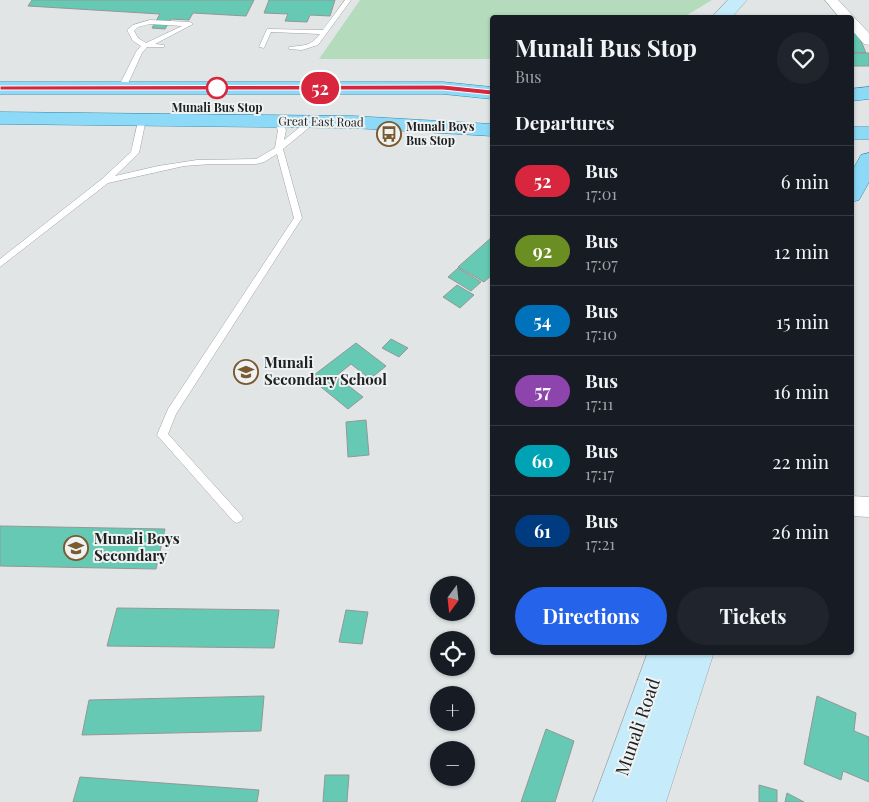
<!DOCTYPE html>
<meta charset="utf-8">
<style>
body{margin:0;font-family:"Playfair Display",serif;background:#20242c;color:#f1f3f6;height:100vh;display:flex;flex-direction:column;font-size:19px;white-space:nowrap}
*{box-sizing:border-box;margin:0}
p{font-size:16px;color:#9ea1a6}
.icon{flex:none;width:28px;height:28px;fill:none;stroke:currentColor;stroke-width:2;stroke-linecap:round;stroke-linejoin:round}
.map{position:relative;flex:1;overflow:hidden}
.panel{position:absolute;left:490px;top:15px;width:364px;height:640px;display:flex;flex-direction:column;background:#171b24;border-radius:5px;box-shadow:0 1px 4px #0004}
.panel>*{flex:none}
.badge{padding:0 10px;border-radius:16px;font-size:18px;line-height:32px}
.needle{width:32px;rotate:195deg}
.fabs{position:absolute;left:430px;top:576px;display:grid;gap:10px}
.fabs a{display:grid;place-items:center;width:45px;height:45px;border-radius:50%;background:#171b24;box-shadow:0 1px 4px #0004;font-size:25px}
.map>.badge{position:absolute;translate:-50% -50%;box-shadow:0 0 0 2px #fff}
h2{padding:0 25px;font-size:19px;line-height:45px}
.round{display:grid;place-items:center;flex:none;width:52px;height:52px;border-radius:26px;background:#20242c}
.summary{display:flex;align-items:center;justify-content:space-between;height:85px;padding:0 25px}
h1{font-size:24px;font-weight:700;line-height:38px}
.primary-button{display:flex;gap:10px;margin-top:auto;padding:10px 25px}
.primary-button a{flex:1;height:58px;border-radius:30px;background:#2563eb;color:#fff;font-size:20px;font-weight:700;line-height:58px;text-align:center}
.primary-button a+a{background:#20242c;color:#f1f3f6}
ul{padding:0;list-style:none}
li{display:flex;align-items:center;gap:15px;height:70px;padding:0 25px;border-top:1px solid #363941}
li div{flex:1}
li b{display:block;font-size:19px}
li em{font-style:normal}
li .badge{min-width:55px;font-weight:700;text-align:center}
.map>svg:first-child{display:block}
.green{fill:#b4dcbc}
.building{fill:#66c9b3;stroke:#949796}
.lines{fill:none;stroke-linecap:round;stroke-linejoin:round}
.service-casing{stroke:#a0a4a4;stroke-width:1}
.minor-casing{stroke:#a0a4a4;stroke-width:1}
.secondary-casing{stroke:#a0a4a4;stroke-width:1}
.primary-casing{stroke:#3589aa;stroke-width:1}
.service{fill:#fff;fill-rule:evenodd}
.minor{fill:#fff;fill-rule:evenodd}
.secondary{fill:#c6ecfb;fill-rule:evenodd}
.primary{fill:#8cdaf8;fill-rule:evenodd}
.line{fill:#d7263d;stroke:#fff}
.stop-dot{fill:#fff;stroke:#d7263d;stroke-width:2.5}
.labels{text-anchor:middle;stroke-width:4;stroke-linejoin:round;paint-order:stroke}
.far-stop-label{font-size:12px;font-weight:bold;fill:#202121;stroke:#eef2f3}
.far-street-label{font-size:12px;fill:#202121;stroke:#eef2f3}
.far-poi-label{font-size:12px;font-weight:bold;fill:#202121;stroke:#eef2f3;text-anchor:start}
.poi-label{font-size:15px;font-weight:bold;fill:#202121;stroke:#eef2f3;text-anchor:start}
.near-street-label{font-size:18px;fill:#202121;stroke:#eef2f3}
</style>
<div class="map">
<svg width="869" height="802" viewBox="0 0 869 802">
<rect width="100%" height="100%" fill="#e1e5e5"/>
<path class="green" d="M360,0h352l-28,17 -192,1v41h-173z"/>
<path class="building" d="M32,0h222l-8,16 -53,-3 -4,7 -18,-1 -6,10 -13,-1 8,-14 -132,-8z
M269,0h66l-5,16 -20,-1 -3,7 -22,-1 3,-7 -24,-1z
M851,26h4l11,27 -15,-1z
M851,53h18v13h-18z
M492,237v38l-8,7 -26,-15z
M458,268l23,14 -10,9 -23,-14z
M457,285l17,10 -14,13 -17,-11z
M391,339l17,9 -9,9 -17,-9z
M356,343l30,23 -16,13 -19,-15 -15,12 27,21 -15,12 -38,-31z
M366,420l3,35 -21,2 -2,-35z
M0,526l165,3 -9,40 -156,-3z
M117,608l162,2 -5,38 -167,-2z
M346,610l22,2 -6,32 -23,-2z
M264,696l-3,35 -179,4 7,-35z
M817,696l39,17 -2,18 15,6v45l-26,-11 -2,9 -37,-16z
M546,729l28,12 -19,61h-34z
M325,775h24l-2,27h-24z
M80,777l179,13 -2,12h-184z
M759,785l18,5v12h-18z
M787,793l17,9h-19z"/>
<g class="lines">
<defs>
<path id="service" d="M345,0h6l-33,45 -16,5 -13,-1v-2c15,-2 21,0 31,-13l-49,-2 -7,16 -5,-1 8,-18 56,1z
M150,20l40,2 3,2 -38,20 9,1v2h-17l-5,6 -16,35 -7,2 -1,-2 18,-36 5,-6 -8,-5 -6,-11 6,-5zM150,24l32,2 -36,17 -8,-5 -4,-7 4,-4z
M139,117h6l1,2 -7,34 -24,23 43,-10 39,-6 59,-1 19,-11 3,-18 -5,-9 1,-2h6l6,11 -2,10 26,-21h3l4,2 -34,28 19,69 -126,196 -8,20 73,81 2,3 -2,3 -4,2 -4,-2 -76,-86 11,-26 126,-191 -17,-64 -13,8 -8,2h-45l-27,2 -76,17 -108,84v-8l102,-80 29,-27z"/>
<path id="minor" d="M825,0h13l31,33v12l-5,-1 -13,-15v-11h-11z
M851,496l18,1v20l-18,-1z"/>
<path id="secondary" d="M728,0h19l-16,18h-20z
M648,652h66l-48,150h-73z"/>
<path id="primary" d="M0,82h443l49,5v12l-49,-5h-443z
M869,87v12l-18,2v-12z
M0,112l353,4 139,8v12l-139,-8 -353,-4z
M851,127h18v12h-18z
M869,153v29l-10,18 -8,2v-29l10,-18z"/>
</defs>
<use href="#service" class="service-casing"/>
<use href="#minor" class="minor-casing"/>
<use href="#secondary" class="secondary-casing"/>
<use href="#primary" class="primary-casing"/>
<use href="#service" class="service"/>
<use href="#minor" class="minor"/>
<use href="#secondary" class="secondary"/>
<use href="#primary" class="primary"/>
</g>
<path class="line" d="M443,85l49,5 4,3 -4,2 -49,-5h-443v-4z"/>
<defs>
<symbol id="bus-ring" viewBox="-11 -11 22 22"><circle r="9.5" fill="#eef2f3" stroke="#7a5b30" stroke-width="1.5"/><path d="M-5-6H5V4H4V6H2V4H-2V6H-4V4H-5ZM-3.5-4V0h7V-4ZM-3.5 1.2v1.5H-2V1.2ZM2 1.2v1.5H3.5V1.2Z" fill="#7a5b30"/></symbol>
<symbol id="school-ring" viewBox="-11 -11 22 22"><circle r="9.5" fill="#eef2f3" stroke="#7a5b30" stroke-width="1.5"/><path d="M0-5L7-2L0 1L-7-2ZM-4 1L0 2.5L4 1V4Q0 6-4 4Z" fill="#7a5b30"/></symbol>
</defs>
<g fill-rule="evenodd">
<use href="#bus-ring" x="375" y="120" width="28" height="28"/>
<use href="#school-ring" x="232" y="358" width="28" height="28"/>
<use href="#school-ring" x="62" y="534" width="28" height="28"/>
</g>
<circle class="stop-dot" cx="217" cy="88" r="10"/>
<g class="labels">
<g class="far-stop-label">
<text x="217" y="112">Munali Bus Stop</text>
</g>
<g class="far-street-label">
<text transform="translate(321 122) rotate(1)" y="4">Great East Road</text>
</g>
<g class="far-poi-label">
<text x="406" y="131">Munali Boys<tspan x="406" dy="14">Bus Stop</tspan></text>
</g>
<g class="poi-label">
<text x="264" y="368">Munali<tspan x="264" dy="17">Secondary School</tspan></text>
<text x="94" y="544">Munali Boys<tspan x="94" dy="17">Secondary</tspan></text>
</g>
<g class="near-street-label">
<text transform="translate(638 727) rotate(-71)" y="6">Munali Road</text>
</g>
</g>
</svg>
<div class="fabs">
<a><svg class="needle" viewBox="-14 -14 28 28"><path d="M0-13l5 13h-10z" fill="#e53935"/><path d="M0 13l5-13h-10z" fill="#9ea1a6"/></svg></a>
<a><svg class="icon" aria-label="locate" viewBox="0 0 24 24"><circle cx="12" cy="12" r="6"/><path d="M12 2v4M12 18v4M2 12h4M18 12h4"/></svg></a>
<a>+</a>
<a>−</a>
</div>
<b class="badge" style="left:320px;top:88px;background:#d7263d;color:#fff">52</b>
<section class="panel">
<div class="summary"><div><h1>Munali Bus Stop</h1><p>Bus</p></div><a class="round"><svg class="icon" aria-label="heart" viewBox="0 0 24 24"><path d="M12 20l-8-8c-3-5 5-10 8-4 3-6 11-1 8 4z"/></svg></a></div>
<h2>Departures</h2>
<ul>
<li><span class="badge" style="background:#d7263d;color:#fff">52</span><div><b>Bus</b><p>17:01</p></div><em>6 min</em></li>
<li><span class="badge" style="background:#6b8e23;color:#fff">92</span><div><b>Bus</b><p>17:07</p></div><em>12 min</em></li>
<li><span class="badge" style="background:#0072bc;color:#fff">54</span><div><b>Bus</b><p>17:10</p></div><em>15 min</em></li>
<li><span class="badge" style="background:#8e44ad;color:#fff">57</span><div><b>Bus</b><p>17:11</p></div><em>16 min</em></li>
<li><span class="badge" style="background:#00a3b4;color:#fff">60</span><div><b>Bus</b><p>17:17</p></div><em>22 min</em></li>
<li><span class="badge" style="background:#003b80;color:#fff">61</span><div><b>Bus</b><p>17:21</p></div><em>26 min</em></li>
</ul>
<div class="primary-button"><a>Directions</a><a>Tickets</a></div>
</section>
</div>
